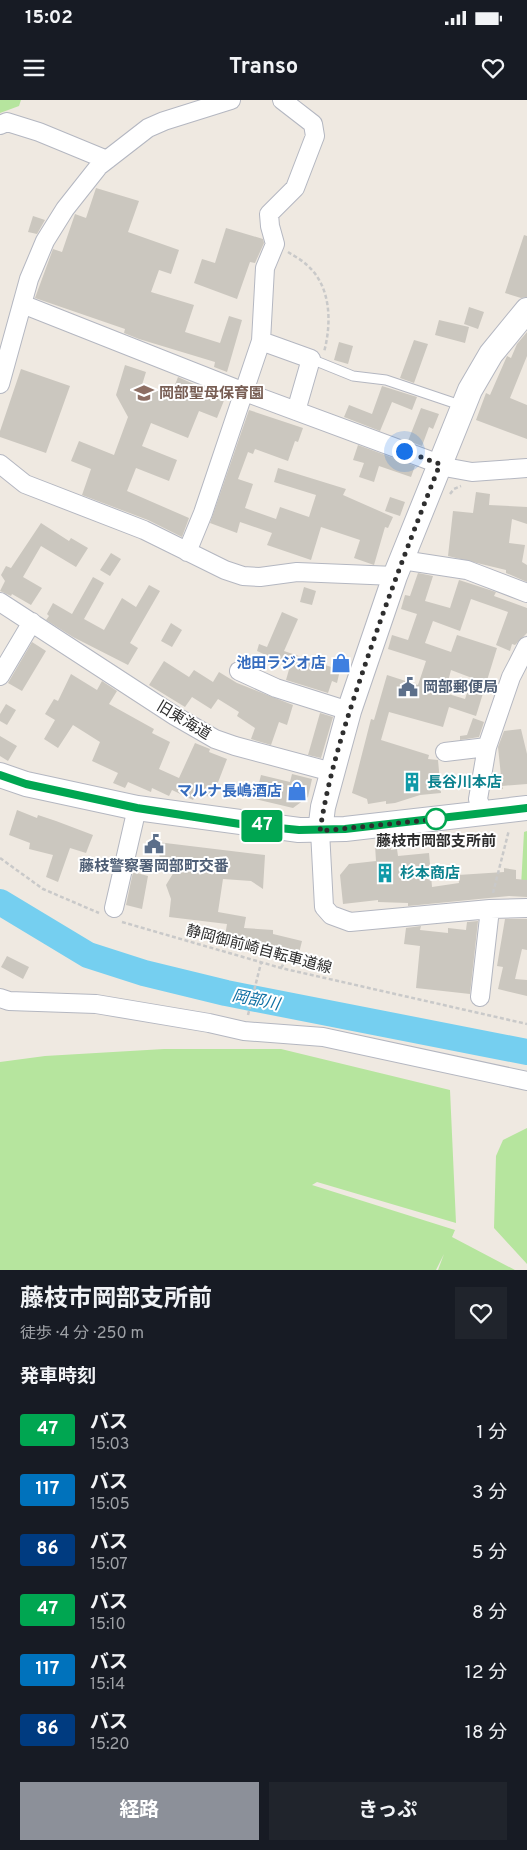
<!DOCTYPE html>
<html lang="ja">
<meta charset="utf-8">
<style>
body{margin:0;font-family:Overpass,"Noto Sans JP",sans-serif;background:#20242c;color:#f1f3f6;height:100vh;display:flex;flex-direction:column;font-size:19px;white-space:nowrap}
*{box-sizing:border-box;margin:0}
p{font-size:16px;color:#9ea1a6}
.icon{flex:none;width:28px;height:28px;fill:none;stroke:currentColor;stroke-width:2;stroke-linecap:round;stroke-linejoin:round}
.map{position:relative;height:1170px;overflow:hidden}
.details{display:flex;flex-direction:column;background:#171b24;flex:1}
.details>*{flex:none}
.badge{padding:0 10px;border-radius:4px;font-size:18px;line-height:32px}
.you{position:absolute;width:25px;height:25px;margin:-12px;border:4px solid #fff;border-radius:50%;background:#1a73e8;box-shadow:0 0 0 8px #1a73e833}
.map>.badge{position:absolute;translate:-50% -50%;box-shadow:0 0 0 2px #fff}
h2{padding:0 20px;font-size:19px;line-height:45px}
.round{display:grid;place-items:center;flex:none;width:52px;height:52px;border-radius:0px;background:#20242c}
.headline{display:flex;align-items:center;justify-content:space-between;height:85px;padding:0 20px}
h1{font-size:24px;font-weight:700;line-height:38px}
.primary-button{display:flex;gap:10px;margin-top:auto;padding:10px 20px}
.primary-button a{flex:1;height:58px;border-radius:0px;background:#8c9099;color:#fff;font-size:20px;font-weight:700;line-height:58px;text-align:center}
.primary-button a+a{background:#20242c;color:#f1f3f6}
ul{padding:0;list-style:none}
li{display:flex;align-items:center;gap:15px;height:60px;padding:0 20px}
li div{flex:1}
li b{display:block;font-size:19px}
li em{font-style:normal}
li .badge{min-width:55px;font-weight:700;text-align:center}
.status{display:flex;justify-content:space-between;align-items:center;height:35px;padding:0 25px;background:#171b24;direction:ltr}
.status svg{height:14px;fill:currentColor}
header{display:flex;justify-content:space-between;align-items:center;height:65px;padding:0 20px;background:#171b24;font-size:22px;font-weight:700}
.map>svg:first-child{display:block}
.green{fill:#b6e59e}
.lines{fill:none;stroke-linecap:round;stroke-linejoin:round}
.river{stroke:#75cff0;stroke-width:26}
.building{fill:#cbc7bf;fill-rule:evenodd}
.lane-casing{stroke:#b4b7c1;stroke-width:11}
.street-casing{stroke:#b4b7c1;stroke-width:20}
.secondary-casing{stroke:#b4b7c1;stroke-width:26}
.path{stroke:#c9c9c9;stroke-width:2.5;stroke-dasharray:4 2.5;stroke-linecap:butt}
.lane{stroke:#fff;stroke-width:9}
.street{stroke:#fff;stroke-width:18}
.secondary{stroke:#fff;stroke-width:24}
.line-casing{stroke:#fff;stroke-width:11}
.line{stroke:#00a651;stroke-width:8}
.walk{stroke:#2e2e2e;stroke-width:5;stroke-dasharray:0 9}
.stop-dot{fill:#fff;stroke:#00a651;stroke-width:2.5}
.labels{text-anchor:middle;stroke-width:4;stroke-linejoin:round;paint-order:stroke}
.education-label{font-size:15px;font-weight:bold;fill:#785e54;stroke:#fff;text-anchor:start}
.shop-label{font-size:15px;font-weight:bold;fill:#366cbe;stroke:#fff;text-anchor:end}
.service-label{font-size:15px;font-weight:bold;fill:#4e5e75;stroke:#fff;text-anchor:start}
.street-label{font-size:15px;fill:#2e2e2e;stroke:#fff}
.culture-label{font-size:15px;font-weight:bold;fill:#0d838f;stroke:#fff;text-anchor:start}
.stop-label{font-size:15px;font-weight:bold;fill:#2e2e2e;stroke:#fff}
.water-label{font-size:16px;font-style:italic;fill:#0d6fa3;stroke:#fff}
</style>
<div class="status"><b>15:02</b><svg viewBox="0 0 49 12"><path d="M0 12V9h3v3zM5 12V6h3v6zM10 12V3h3v9zM15 12V0h3v12zM26 1h20v11H26zM47 4h2v5h-2z"/></svg></div>
<header><svg class="icon" aria-label="menu" viewBox="0 0 24 24"><path d="M4 6h16M4 12h16M4 18h16"/></svg>Transo<svg class="icon" aria-label="heart" viewBox="0 0 24 24"><path d="M12 20l-8-8c-3-5 5-10 8-4 3-6 11-1 8 4z"/></svg></header>
<div class="map">
<svg width="527" height="1170" viewBox="0 0 527 1170">
<rect width="100%" height="100%" fill="#efe9e1"/>
<path class="green" d="M0,0h21l-2,6 -19,7z
M527,731v54l-6,1 3,-54z
M164,949h117l169,41 6,133 -139,-41 -5,3 143,45 -3,7 63,33h-77l6,-16 -8,16h-436v-208l45,-6z
M527,1028v136l-33,-36 2,-72 7,-16z"/>
<g class="lines">
<path class="river" d="M0,802l88,53 56,18 82,20 301,59"/>
</g>
<path class="building" d="M96,88l43,13 -11,31 51,18 -8,24 -12,-4 -8,22 43,13 -9,27 35,11 9,-27 13,4 -15,52 -13,-5 1,-5 -76,-23 -15,-6 1,-4 -90,-31 18,-49 9,3 13,-38 11,4z
M33,116l12,4 -8,14 -9,-2z
M226,128l37,11 1,4 -9,20 -5,-1 -13,37 -43,-16 8,-24 13,4z
M524,135l3,1v61l-6,1 -16,-5z
M469,207l15,5 -6,17 -14,-5z
M439,220l30,7 -4,16 -30,-8z
M527,232v24l-17,42 17,7v34l-51,-19 10,-27 4,2 17,-39 4,2 6,-14z
M414,240l14,4 -14,39 -14,-5z
M339,242l14,4 -5,18 -14,-4z
M125,265l21,7 -4,13 29,10 7,-18 47,21 -8,20 -18,-7 -11,27 -37,-15 -9,23 35,14 -8,21 -33,-13 -9,23 62,27 -7,19 -34,-17 -66,-25 9,-26 -20,-8 8,-20 35,14 14,-38 -12,-22z
M21,269l49,17 -24,67 -46,-16v-6z
M382,286l35,11 -5,13 -20,-8 -12,29 -36,-14 5,-12 23,9z
M421,308l18,6 -6,15 -4,-2 -7,19 -14,-5z
M249,310l54,18 -5,14 -3,-1 -7,20 -33,-12 -2,5 -5,-2 -10,27 15,5 -8,24 31,11 4,-12 29,10 7,-22 -42,-13 4,-14 68,21 -3,6 50,22 -5,11 -3,-1 -11,38 -20,-7 6,-18 -39,-13 -10,33 -44,-15 5,-12 -32,-11 -3,11 -27,-10z
M358,345l57,21 -4,11 -32,-11 -5,16 -15,-5 5,-14 -11,-3z
M476,392l14,2 -1,11 38,2v17l-15,-5 -3,24 16,2 -3,17 5,3v17l-21,-9v-3l-58,-14 5,-45 20,2z
M390,397l15,5 -5,14 -15,-5z
M41,423l28,18 2,-3 17,10 -12,19 -35,-21 -18,31 19,11 -11,17 -19,-11 -1,2 -11,-5 5,-10 -4,-6 5,-9 5,2z
M111,453l10,6 -11,17 -10,-6z
M418,473l15,3 -8,25 25,7 9,-28 37,12 -2,4 33,12v25l-12,12 -3,-1 -2,7 -14,-6 12,-33 -37,-13 -11,32 -27,-10 -8,22 26,9 6,-17 40,13 -21,68 -27,-9 -6,20 -54,-15 -8,28 48,15 -1,4 10,1 3,33 -21,2 -25,8 -9,1v-3l-18,3 -1,-5 -15,-6 19,-74 3,1 13,-45 31,10 8,-24 -38,-12 4,-14 16,5 9,-26 -16,-5 4,-14 5,1zM451,570l21,8 -7,21 -20,-6z
M93,477l11,6 -20,36 20,11 18,-32 14,9 13,-22 11,6 -30,52 8,5 -10,17 -55,-28 -27,-17 3,-4 -2,-2 6,-11 19,11z
M304,487l12,4 -4,14 -12,-3z
M282,512l16,7 -14,32 56,19 -3,13 -5,-2 -4,12 -42,-13 4,-14 -33,-15 2,-7 8,3z
M171,523l11,7 -10,17 -11,-6z
M32,542l14,9 -24,40 -14,-8z
M164,561l25,16 5,-7 19,12 6,-10 18,11 56,22 -6,20 -8,-3 -8,23 -20,-6 4,-11 -18,-12 2,-4 -21,-13 -7,10 -19,-12 -7,10 -36,-22z
M71,574l26,16 5,-9 15,10 -8,13 45,25 -2,4 18,9 -11,27 20,9 16,-35 15,6 -1,3 18,7 -15,39 -15,-6 -4,8 -21,-10 -3,6 -17,-8 -1,4 -23,-10 -3,6 -12,-5 5,-10 -26,-12 8,-19 -27,-17 -15,23 -14,-9 11,-19 -10,-6 9,-15 4,2z
M6,604l10,6 -9,15 -7,-4v-7z
M320,613l13,4 -12,41 -13,-3z
M473,618l11,4 -5,15 -19,3v-4l7,-1z
M521,629l6,25v30l-25,2 1,3 -13,1 3,-13 8,-1 -3,-29 6,-16z
M0,636l17,10 -9,15 -8,-5z
M292,674l20,5 -4,18 -15,11 -38,-9 6,-24 29,7z
M17,710l20,8 1,-3 18,6 37,14 -7,18 -16,-5 -12,34 -12,-5 7,-22 -24,-6 1,-6 -21,-8z
M157,742l108,13 -2,34 -12,-8 -28,-2 -5,33 28,5 -2,11 29,2v4l29,7 -4,16 -14,-4v-2l-32,-3 1,-6 -28,-6 2,-12 -58,-7 2,-18 -5,-14 14,-23 -20,-3z
M390,744l1,6 6,-1 1,7 31,-3 3,34 27,-4 -1,-8 46,-3v-4l12,2v9l11,1v17l-18,-1 -101,10v-3l-30,-1v-2l-35,4 -3,-29 9,-11 27,-3 -1,-16z
M133,772l15,4 -6,33 -16,-4z
M505,819h22v31l-5,-1 -7,30 12,1v16l-29,-7 5,-22 -6,-1z
M478,821l-8,73 -54,-6 4,-42 -16,-2 2,-16 15,-2 -1,4 28,3v-5l18,2 1,-8z
M7,856l22,11 -6,12 -22,-12z"/>
<g class="lines">
<defs>
<path id="lane" d="M311,259l42,17 33,4 77,26"/>
<path id="street" d="M0,25l7,-3 32,10 68,28
M22,204l220,87 208,77 22,4 55,-4
M261,241l50,18 -15,52
M0,284l29,-105 16,-38 20,-32 34,-43 49,-38 16,-7 67,-21
M0,364l25,20 119,46 81,40 18,6 17,1 37,-5 98,4
M187,452l16,-39 58,-172 4,-73 10,-24 -5,-18 -1,-12 26,-26 20,-52 -2,-12 -31,-24
M402,460l65,10 60,23
M0,502l175,114 40,23 20,7 97,26
M239,571l37,17 73,23
M0,576l32,-54
M445,652l42,-5 24,-70 16,-31
M483,713l-5,-14 9,-52
M320,731l4,76 7,8 19,7 140,-13 37,-1
M114,808l23,-100
M480,897l10,-88
M0,898l9,3 87,3 113,19 35,8 79,6 204,44"/>
<path id="secondary" d="M0,675l26,9 111,24 162,22 46,-1 182,-21
M320,731l3,-24 26,-96 46,-135 75,-186 21,-36 36,-44"/>
</defs>
<use href="#lane" class="lane-casing"/>
<use href="#street" class="street-casing"/>
<use href="#secondary" class="secondary-casing"/>
<path class="path" d="M288,152c6,4 14,8 19,13 24,21 25,57 17,87
M450,394l4,-5 7,-3
M0,758l43,31 56,24
M493,793l16,-63
M122,822l159,46 246,56
M281,868l9,-16
M248,915l13,-52"/>
<use href="#lane" class="lane"/>
<use href="#street" class="street"/>
<use href="#secondary" class="secondary"/>
</g>
<g class="lines">
<defs>
<path id="line" d="M0,675l26,9 111,24 103,16 59,6 46,-1 182,-21"/>
</defs>
<use href="#line" class="line-casing"/>
<use href="#line" class="line"/>
<path class="walk" d="M404,351l36,13c-27,68 -53,136 -76,204 -18,53 -36,108 -44,163l118,-12h-2"/>
</g>
<defs>
<symbol id="school-bare" viewBox="-9 -9 18 18"><path d="M0-5L7-2L0 1L-7-2ZM-4 1L0 2.5L4 1V4Q0 6-4 4Z" fill="#8d6e63" stroke="#fff" stroke-width="2.5" paint-order="stroke"/></symbol>
<symbol id="shop-bare" viewBox="-9 -9 18 18"><path d="M-5-2.5h2.3a2.7 3.5 0 0 1 5.4 0H5L5.5 6h-11ZM-1.5-2.5h3a1.5 2.3 0 0 0-3 0Z" fill="#3f7fe0" stroke="#fff" stroke-width="2.5" paint-order="stroke"/></symbol>
<symbol id="civic-bare" viewBox="-9 -9 18 18"><path d="M-.6-6.5H3V-4.5H.6V-3L4-1V1h2V6H-6V1h2V-1L-.6-3ZM-1.2 2.5V6h2.4V2.5Z" fill="#5c6f8a" stroke="#fff" stroke-width="2.5" paint-order="stroke"/></symbol>
<symbol id="building-bare" viewBox="-9 -9 18 18"><path d="M-4-6H4V6H1V3H-1V6H-4ZM-2.5-4.3h1.7v1.8h-1.7ZM.8-4.3h1.7v1.8H.8ZM-2.5-1h1.7V.8h-1.7ZM.8-1h1.7V.8H.8Z" fill="#0f9aa8" stroke="#fff" stroke-width="2.5" paint-order="stroke"/></symbol>
</defs>
<g fill-rule="evenodd">
<use href="#school-bare" x="130" y="279" width="28" height="28"/>
<use href="#shop-bare" x="327" y="549" width="28" height="28"/>
<use href="#civic-bare" x="394" y="573" width="28" height="28"/>
<use href="#building-bare" x="398" y="668" width="28" height="28"/>
<use href="#shop-bare" x="283" y="677" width="28" height="28"/>
<use href="#civic-bare" x="140" y="730" width="28" height="28"/>
<use href="#building-bare" x="371" y="759" width="28" height="28"/>
</g>
<circle class="stop-dot" cx="436" cy="719" r="10"/>
<g class="labels">
<g class="education-label">
<text x="159" y="298">岡部聖母保育園</text>
</g>
<g class="shop-label">
<text x="326" y="568">池田ラジオ店</text>
<text x="282" y="696">マルナ長嶋酒店</text>
</g>
<g class="service-label">
<text x="423" y="592">岡部郵便局</text>
<text x="154" y="771" text-anchor="middle">藤枝警察署岡部町交番</text>
</g>
<g class="street-label">
<text transform="translate(184 620) rotate(31)" y="5">旧東海道</text>
<text transform="translate(259 849) rotate(15)" y="5">静岡御前崎自転車道線</text>
</g>
<g class="culture-label">
<text x="427" y="687">長谷川本店</text>
<text x="400" y="778">杉本商店</text>
</g>
<g class="stop-label">
<text x="436" y="746">藤枝市岡部支所前</text>
</g>
<g class="water-label">
<text transform="translate(256 899) rotate(11)" y="6">岡部川</text>
</g>
</g>
</svg>
<div class="you" style="left:404px;top:351px"></div>
<b class="badge" style="left:262px;top:726px;background:#00a651;color:#fff">47</b>
</div>
<section class="details">
<div class="headline"><div><h1>藤枝市岡部支所前</h1><p>徒歩 · 4 分 · 250 m</p></div><a class="round"><svg class="icon" aria-label="heart" viewBox="0 0 24 24"><path d="M12 20l-8-8c-3-5 5-10 8-4 3-6 11-1 8 4z"/></svg></a></div>
<h2>発車時刻</h2>
<ul>
<li><span class="badge" style="background:#00a651;color:#fff">47</span><div><b>バス</b><p>15:03</p></div><em>1 分</em></li>
<li><span class="badge" style="background:#0072bc;color:#fff">117</span><div><b>バス</b><p>15:05</p></div><em>3 分</em></li>
<li><span class="badge" style="background:#003b80;color:#fff">86</span><div><b>バス</b><p>15:07</p></div><em>5 分</em></li>
<li><span class="badge" style="background:#00a651;color:#fff">47</span><div><b>バス</b><p>15:10</p></div><em>8 分</em></li>
<li><span class="badge" style="background:#0072bc;color:#fff">117</span><div><b>バス</b><p>15:14</p></div><em>12 分</em></li>
<li><span class="badge" style="background:#003b80;color:#fff">86</span><div><b>バス</b><p>15:20</p></div><em>18 分</em></li>
</ul>
<div class="primary-button"><a>経路</a><a>きっぷ</a></div>
</section>
